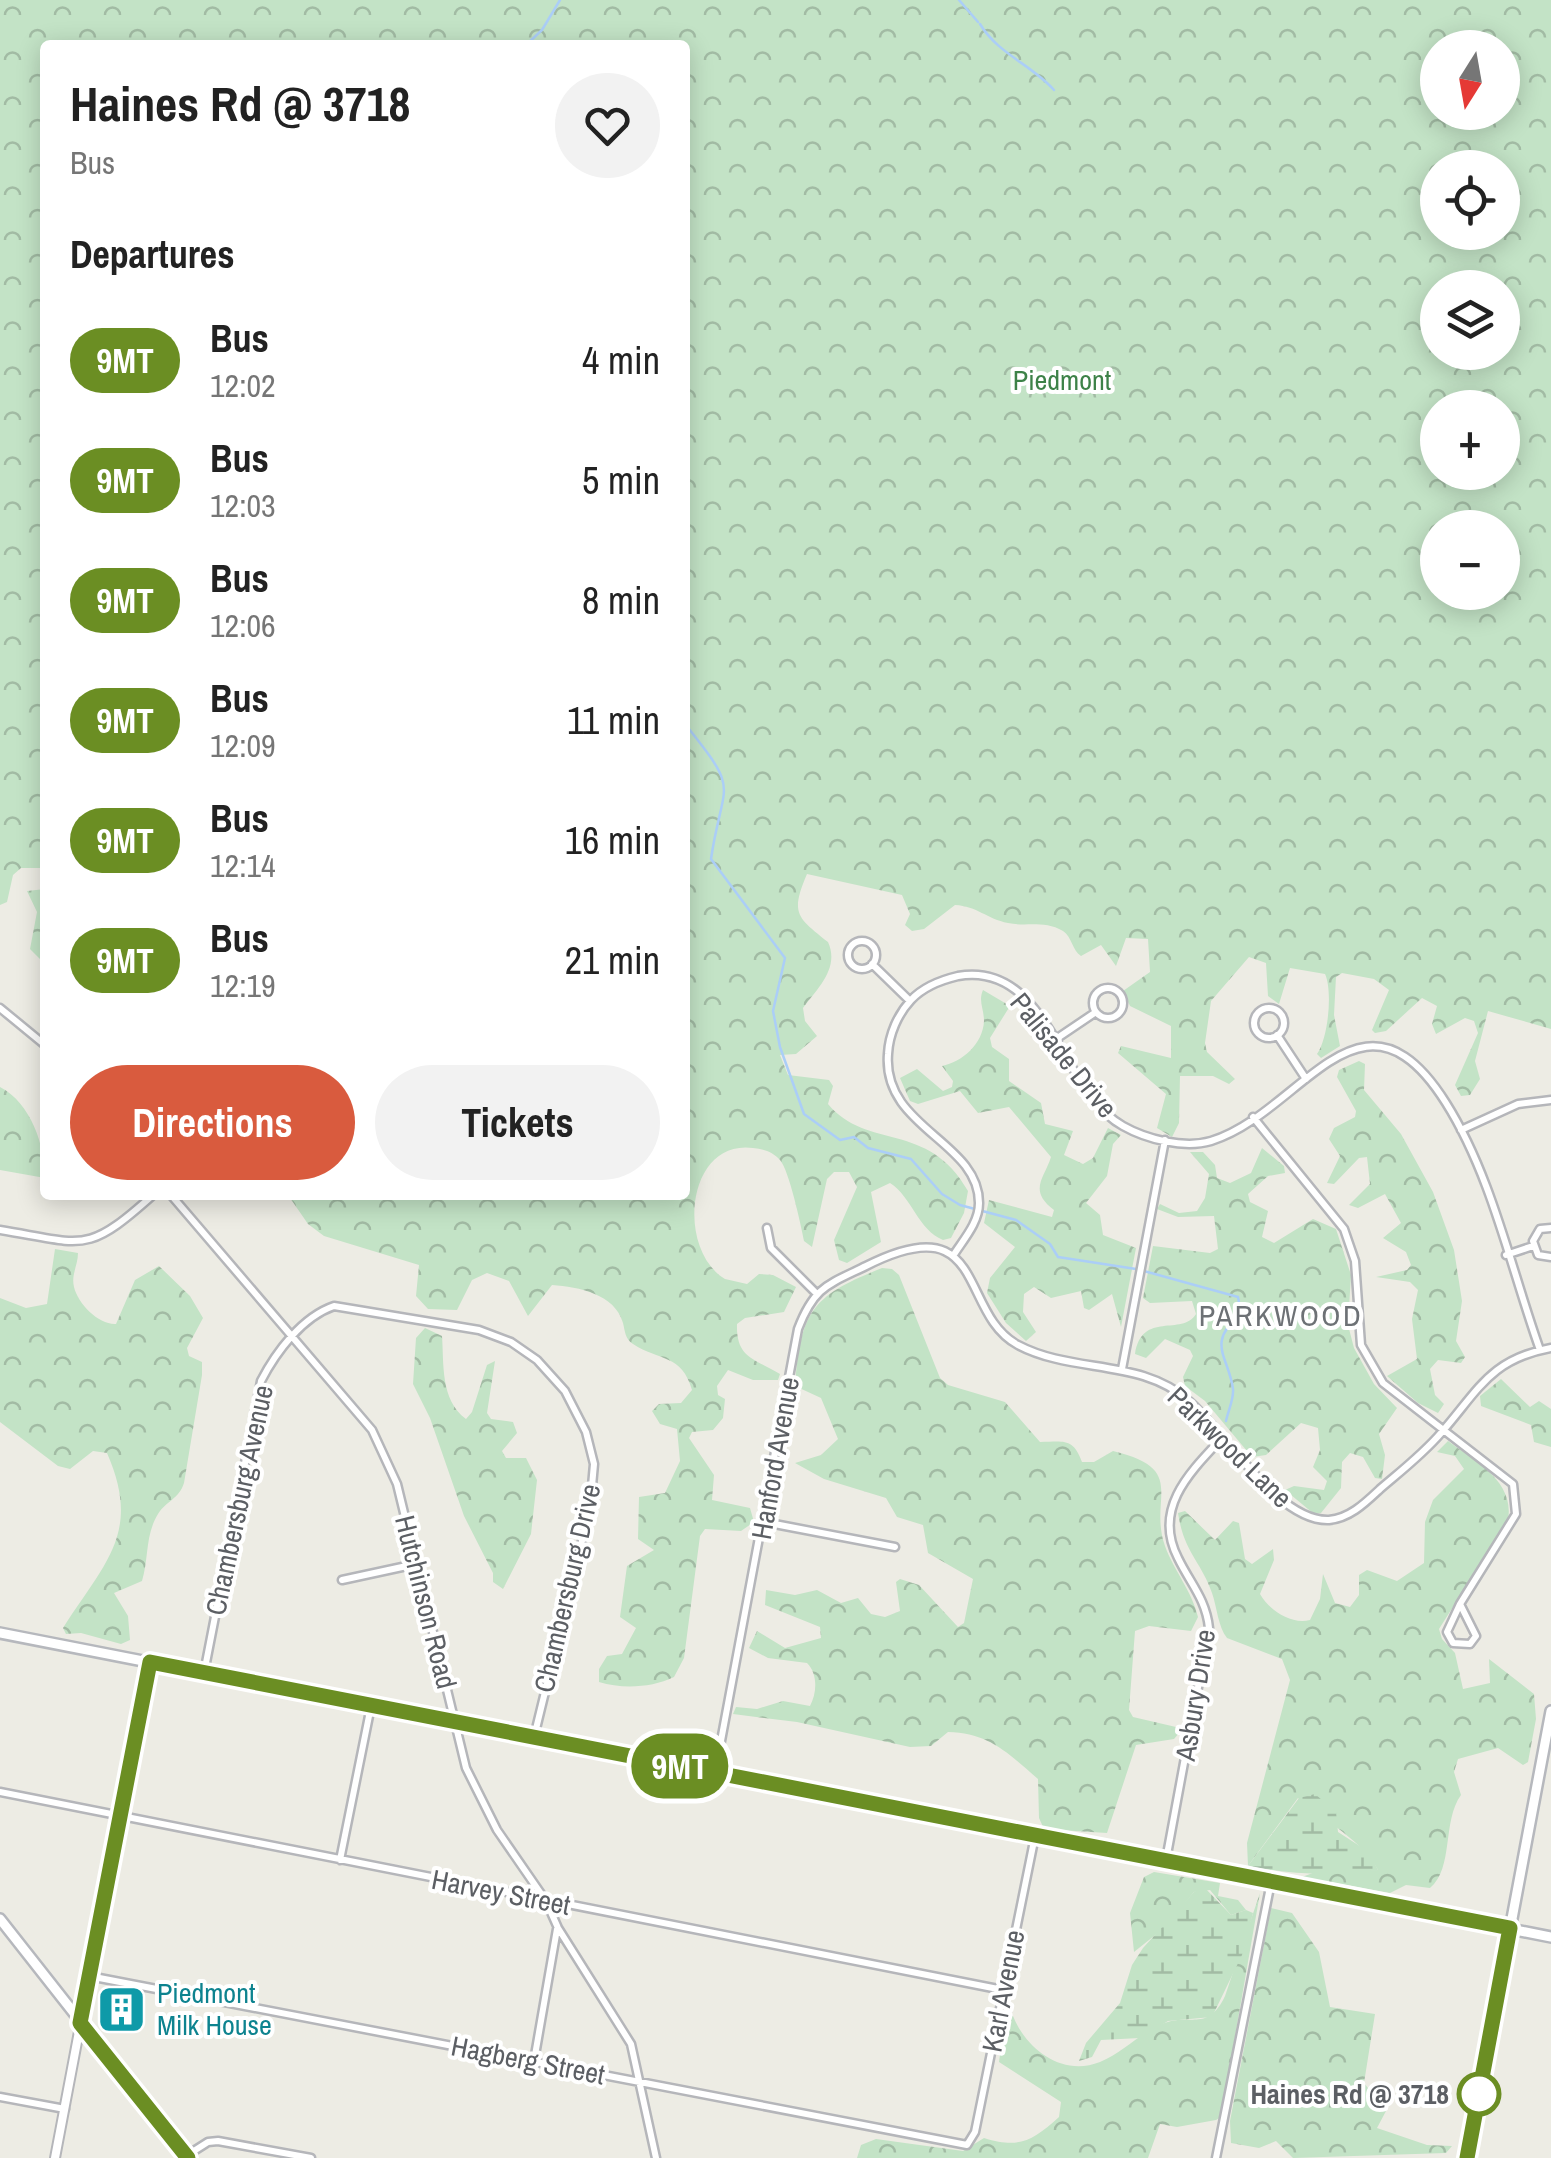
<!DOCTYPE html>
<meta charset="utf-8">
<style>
body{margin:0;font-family:"Archivo Narrow",sans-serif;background:#f2f2f2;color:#222;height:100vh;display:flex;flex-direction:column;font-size:38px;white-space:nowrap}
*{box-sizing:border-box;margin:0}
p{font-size:32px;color:#767676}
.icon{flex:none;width:55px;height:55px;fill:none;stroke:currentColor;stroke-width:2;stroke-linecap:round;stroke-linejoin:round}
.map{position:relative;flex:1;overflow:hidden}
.side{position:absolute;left:40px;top:40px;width:650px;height:1160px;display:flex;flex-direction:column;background:#fff;border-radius:10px;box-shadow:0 5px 25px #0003}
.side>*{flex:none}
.badge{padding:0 20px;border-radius:32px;font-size:35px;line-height:65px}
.needle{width:65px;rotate:191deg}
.tools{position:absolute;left:1420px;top:30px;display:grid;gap:20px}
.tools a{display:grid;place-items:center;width:100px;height:100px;border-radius:50%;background:#fff;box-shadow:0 5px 25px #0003;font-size:50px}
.map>.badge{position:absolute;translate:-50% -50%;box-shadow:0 0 0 5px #fff}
h2{padding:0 30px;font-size:38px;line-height:90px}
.round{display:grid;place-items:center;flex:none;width:105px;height:105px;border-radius:52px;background:#f2f2f2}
.headline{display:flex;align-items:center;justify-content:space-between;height:170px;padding:0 30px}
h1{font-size:48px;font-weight:700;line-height:75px}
.button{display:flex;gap:20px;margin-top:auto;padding:20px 30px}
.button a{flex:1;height:115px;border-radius:60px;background:#d95b3e;color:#fff;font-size:40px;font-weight:700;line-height:115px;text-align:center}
.button a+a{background:#f2f2f2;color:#222}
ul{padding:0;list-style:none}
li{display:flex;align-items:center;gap:30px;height:120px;padding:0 30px}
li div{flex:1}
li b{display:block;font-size:38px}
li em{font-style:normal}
li .badge{min-width:110px;font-weight:700;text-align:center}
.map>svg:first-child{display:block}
.forest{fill:url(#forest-crowns);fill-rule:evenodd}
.wetland{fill:url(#wetland-marsh)}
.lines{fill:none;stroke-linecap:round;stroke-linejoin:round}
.stream{stroke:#abcef7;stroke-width:2.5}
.minor-casing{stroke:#b5b6ba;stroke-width:11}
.tertiary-casing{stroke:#b5b6ba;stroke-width:12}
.secondary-casing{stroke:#b6b8bd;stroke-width:14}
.minor{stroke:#fff;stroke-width:6}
.tertiary{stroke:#fff;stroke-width:8}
.secondary{stroke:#fff;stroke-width:9}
.line-casing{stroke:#fff;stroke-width:22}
.line{stroke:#6b8e23;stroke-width:15}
.stop-dot{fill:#fff;stroke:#6b8e23;stroke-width:5}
.labels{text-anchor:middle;stroke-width:8;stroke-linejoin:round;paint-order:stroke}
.park-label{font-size:28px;fill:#3d8248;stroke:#fff}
.street-label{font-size:28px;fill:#5c5f64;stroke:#fff}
.culture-label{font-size:28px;fill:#0d838f;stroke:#fff;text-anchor:start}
.stop-label{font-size:28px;font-weight:bold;fill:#5c5f64;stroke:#fff;text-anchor:end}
.neighbourhood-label{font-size:30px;letter-spacing:2.5px;fill:#6d7175;stroke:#fff}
</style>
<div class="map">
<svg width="1551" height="2158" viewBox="0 0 1551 2158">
<defs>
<pattern id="forest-crowns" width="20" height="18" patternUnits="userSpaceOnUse" patternTransform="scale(2.5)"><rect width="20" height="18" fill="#c3e3c6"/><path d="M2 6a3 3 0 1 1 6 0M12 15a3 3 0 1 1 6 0" fill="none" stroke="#a2bba4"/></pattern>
<pattern id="wetland-marsh" width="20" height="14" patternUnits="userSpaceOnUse" patternTransform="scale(2.5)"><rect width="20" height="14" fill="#c3e3c6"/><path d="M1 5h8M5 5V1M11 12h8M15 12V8" fill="none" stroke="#a2bba4"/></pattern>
</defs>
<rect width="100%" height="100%" fill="#edece4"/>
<path class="forest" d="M0,0h1551v1029l-63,-18 -13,50 5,18 -10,16 -9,1 -6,-11 23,-52 -4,-12 -9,-3 -29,16 -4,-10 5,-18 -15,-8 -36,33 -11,2 -3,-3 17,-40 -15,-11 -32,-6 -6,4 -2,38 6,31 -19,12 -4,-4c11,-15 16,-63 8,-80l-35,-6 -11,36 -11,-8 -2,-33 -17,-6 -38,44 -6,42 2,9 28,27 -6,5 -16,-8h-33l-1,47 -7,14 -15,-9 9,-34 -48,-41 3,-7 50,12v-32l-41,-20 -7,-15 27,-19 -2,-33 -22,-1 -10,28 -15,-21 -20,11c-9,-6 -9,-19 -18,-25 -19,-11 -37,-4 -55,-8 -21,-4 -31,-17 -53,-18l-31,24 -12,2 -7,-6 5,-11 -8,-19 -95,-21c-17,40 -10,43 21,68 12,26 -11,47 -25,66l2,13 12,15 -21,18 -16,1 8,20 41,5 4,6 -5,18c39,47 100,16 140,87l-4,22 -13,25 -8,2c-25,-10 -31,-43 -53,-57l-19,9 10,50 -34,21 -8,-3 -5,-20 23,-53 -8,-15h-15l-7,7 -15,68 -8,-6c-3,-16 -15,-71 -24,-81 -7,-8 -16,-11 -27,-12 -67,-9 -77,102 -28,131l22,5 12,-10 14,1 23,12 -12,25 -39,6 -8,6c-1,34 17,34 43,50l-2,6h-25l-25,-10 -11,16 1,9 7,4 -2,19 -10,12 -21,2 -3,6 25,37 -2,25 38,8 4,14 -13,9 -36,-2 -5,7 -16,122 -10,19c-23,11 -52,12 -75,5v-13l8,-13 15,-2 14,-26 -16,-11 7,-51 27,-16 -16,-11 1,-42 26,-4 15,-32 -3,-32 -17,-5 -8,-13 7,-7 22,-1 11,-13c-10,-36 -33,-29 -59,-46 -8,-5 -8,-13 -10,-21 -8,-29 -44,-36 -71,-38l-24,31 -19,-35 -22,-8 -15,7 -15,30 -29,-1 -12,-13 3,-31 -95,-29 -16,-12 -20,-29h397v-1150h-640v823h-24l-8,7 -6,27 -7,3zM1438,48h64v64h-64zM1438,168h64v64h-64zM1438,288h64v64h-64zM1438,408h64v64h-64zM1438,528h64v64h-64z
M45,889v74h-1l-14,-14 7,-37 -10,-21z
M983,990l27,16 -20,32 2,9 17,12v22l32,22 4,21 28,7 -9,24 19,9 10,-6 15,-30 13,7 -8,9 -6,32 -21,27 14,12 3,20 33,13 -15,79 -9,-33 -23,16 -5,-2 -3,-17 -30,7 -17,-11 -10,7 -1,18 13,20 -10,9 -20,-18 -19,-30 3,-15 25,-31 -31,-24 5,-23 63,17 2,-7c-26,-20 -10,-31 -3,-53l-42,-50 -31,6 -18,-22 -42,13 -8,-3 -10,-23 17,-9 26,22 9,-4 1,-6 -11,-15c20,-4 41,-22 42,-45 0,-12 -6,-20 -1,-31z
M1359,1061l6,3 -1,26 37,44 32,58 21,58 8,51 -6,40 9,16 -4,6 -23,-3 -8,9 5,26 9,9 -6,9 -20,-10 -31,-27 30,-17 -5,-40 6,-29 -8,-8 -34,-5 31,-7 4,-5 -5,-13 -23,-14 18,-15 -16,-29 -27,14 -9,-3 21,-21 -3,-27 -8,1 -25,26 -7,-1 13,-27 -11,-17 5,-11 21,-11 1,-6 -19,-34 2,-7z
M0,1087c31,16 45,59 45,91l-45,-8z
M1262,1148l22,18 1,7 -17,3 -20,18 2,8 18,9 -6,26 12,6 39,-24 23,10 15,46 -3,50 6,23 20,36 23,24 -18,26 6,21 -3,24 -7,-1 -12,-21 -13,-4 -8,9 -1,26 -20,25 -7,1 -29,-24 9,-4 30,4 3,-9 -14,-14 7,-17 -2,-22 -17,-5 -35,32 -14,2 -47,-56 -20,-15 -2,-9 10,-21 -3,-6 -25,-11 -19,19 -11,-4c7,-44 47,-17 61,-40l-4,-13 -42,2 -7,-5 10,-52 57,7 8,-4 -4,-33 -36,1 -21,-8 3,-5 19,9 18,-2 8,-13 4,-24 -19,-22h13l12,13 2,13 13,5 21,-10z
M55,1249l23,4c0,12 -7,22 -4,34 4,17 25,38 42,37l19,-44 24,-14 31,30 13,22 -16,30 2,8 13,6v13l-18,108c-5,16 -18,18 -26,31 -13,21 -9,44 -16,67l-28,12 14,23 2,24 -9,4 -40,-11 -15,1 -3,-6c42,-66 79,-95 44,-175l-14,-2 -23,18 -12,-3 -58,-44v-124l26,10 21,-4z
M882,1268l10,1 7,6 41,103 8,7 57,17 35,40c23,0 33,-5 42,20h12l19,-11c76,18 35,47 52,95 9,25 27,45 33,71l-7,14 -42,-5 -14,5 -6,79 4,7 43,10 4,5 -6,7 -38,6 -29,88 -63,-4 -5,-11 -1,-39c-30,-26 -49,-46 -90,-47l-17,14 -21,1 -113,-25 -64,-8 3,-7 21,2 26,-8 27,5c7,-13 8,-32 -3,-43l-39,-5 -19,-10 8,-17 28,17 36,-10 -1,-11 -55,-22 1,-15 29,5 22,-5 24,13 17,-5 13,16 14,3 15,-6 -4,-29 4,-3 19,6 39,42 6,-4 9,-44 -45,-26 -5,-28 -26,-8 -11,-19 -62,-19 -29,-16 26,-8 17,-16 -17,-41 -26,-12c6,-76 17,-90 87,-118z
M425,1328l17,8c2,27 -2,64 24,83l6,-7 15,-47 8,-4 -8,52 4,6 22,3 4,11 -15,18 4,7h20l11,22 -6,54 -28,55 -10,-7v-9l-29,-57 -34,-98 -17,-34 3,-46z
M1501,1379l29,28 9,-6 12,8v38l-17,-5 -3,-17 -50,-19 -1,-10z
M1448,1441c27,20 67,40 60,79l-69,109 3,10 13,14 8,36 27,-6 -1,-24 45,35 2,25 -8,43 -5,3 -25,-17 -40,11 -4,13 7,23c-19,26 -7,73 -31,93l-24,-3 -16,8 -88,-16 16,-6 60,-1c-12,-26 -56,-52 -80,-72l-50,68 -1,-23 43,-163 -8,-21 -55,-21c-9,-11 -10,-31 -15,-45 -11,-32 -28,-40 -34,-80l7,-2 30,29 18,-19 6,2 6,36 7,5 21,-15 1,11 -14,34c9,16 31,31 50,26l10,-21 3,-25 12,29 15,4 9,-12v-20l8,-5 30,11 27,-18 1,-41 8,-22 31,-31 -9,-13 -18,-4z
M1154,1872l66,11 -2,13 20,4 8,10 -15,5 -21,-25 -16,2 -30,36 -30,24 -4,-39 14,-36z
M1260,1893l-39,224 -5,3 -39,7 -17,-3 -12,34h-291l4,-13 15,-6 87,12 21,-13c36,11 48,3 75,-21l2,-15 -62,-40 6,-44 8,-2c13,33 49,61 87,46 22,-9 39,-28 60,-37 29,-14 47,9 65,-29z
M1271,1908l21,5 27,39 11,55 45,7 -11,69 22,28 -9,17 50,17 25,1 -6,7 -153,5 -17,-17 -17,7 -28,-5 -1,-22z"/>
<path class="wetland" d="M1315,1794l21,18 2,20 31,20 9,18c-45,6 -86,5 -130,-4l51,-68z
M1204,1887l27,28 15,-5 7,3 -11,42 -30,62 -44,4 -28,17 -39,2 -9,17 -13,4 7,-18 34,-40 12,-38 11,-17 51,-56z"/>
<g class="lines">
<path class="stream" d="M959,0l19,22
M980,24c18,30 52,41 74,66
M526,45l16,-15 18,-30
M685,724c57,71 38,54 26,135l74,99 -12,53 7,36 24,67 36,26 14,-3 14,11 43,11 31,35 18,11 56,15 34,24 8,13 78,12
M1144,1271l94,26 3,17c-36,29 -12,43 -8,75 1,10 -5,22 -7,32"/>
<defs>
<path id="minor" d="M848 955a14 14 0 1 1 28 0a14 14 0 1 1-28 0Z
M872,964l38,37
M1093 1003a15 15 0 1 1 30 0a15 15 0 1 1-30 0Z
M0,1008l45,37
M1254 1023a15 15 0 1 1 30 0a15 15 0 1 1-30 0Z
M1277,1035l29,44
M1056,1039l40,-27
M1253,1117l91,112 11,32 6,84 22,38 130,101 3,30 -56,90
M1461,1130l57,-26 33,-4
M171,1195l201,235 25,54 69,284 31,62 49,71 12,27 73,116 25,114
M767,1228l4,20 44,44
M1551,1228l-11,1 -7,12 5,14 13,2
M0,1230c85,14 86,25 153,-35
M1506,1255l27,-9
M953,1256c10,-16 26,-33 26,-53 0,-62 -97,-75 -91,-149 1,-20 10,-40 23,-54 13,-14 30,-20 47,-24 90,-16 104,117 165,150 23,13 61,23 88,15 91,-28 150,-173 235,-38 46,73 65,166 94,247
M1122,1369l43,-229
M764,1522l131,25
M342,1580l74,-16
M1460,1604l16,32 -6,8 -17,-1 -6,-11z
M204,1673l57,-292c15,-29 41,-64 73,-75l145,24 32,12 26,18 28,31 21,41 8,32 -4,44 -56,229
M715,1773l83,-444c16,-42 29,-44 68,-63 122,-62 92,47 152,79 55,29 123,13 171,56 37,32 89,121 140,119 21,-2 36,-17 51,-31 21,-18 43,-35 61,-56 37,-42 49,-74 110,-85
M0,1792l1003,198
M340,1860l31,-154
M1166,1860l43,-232c-3,-29 -19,-45 -31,-70 -26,-50 13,-87 45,-121
M89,1976l878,169 8,-13 60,-296
M534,2061l23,-132
M0,2097l65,12
M186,2156l22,-14 10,-1 93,17
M1216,2158l55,-276"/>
<path id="tertiary" d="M55,2158l94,-496"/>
<path id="secondary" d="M0,1633l1551,304
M0,1919l188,239
M1467,2158l84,-447"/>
</defs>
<use href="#minor" class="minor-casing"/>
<use href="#tertiary" class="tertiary-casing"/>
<use href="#secondary" class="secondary-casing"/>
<use href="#minor" class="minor"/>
<use href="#tertiary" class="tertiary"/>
<use href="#secondary" class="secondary"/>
</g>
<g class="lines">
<defs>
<path id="line" d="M188,2158l-108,-135 70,-361 1360,266 -43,230"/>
</defs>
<use href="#line" class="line-casing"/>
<use href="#line" class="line"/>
</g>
<defs>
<symbol id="building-square" viewBox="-11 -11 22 22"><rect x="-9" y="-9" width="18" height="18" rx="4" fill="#0f9aa8" stroke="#fff"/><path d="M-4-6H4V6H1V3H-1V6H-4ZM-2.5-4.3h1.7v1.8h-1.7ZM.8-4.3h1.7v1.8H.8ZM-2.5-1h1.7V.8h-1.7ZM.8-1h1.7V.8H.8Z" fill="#fff"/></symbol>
</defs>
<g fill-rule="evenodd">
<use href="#building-square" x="94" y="1982" width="55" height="55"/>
</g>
<circle class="stop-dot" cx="1479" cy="2094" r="20"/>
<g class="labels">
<g class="park-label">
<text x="1062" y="390">Piedmont</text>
</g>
<g class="street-label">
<text transform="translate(1064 1055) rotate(51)" y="10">Palisade Drive</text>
<text transform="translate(1230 1447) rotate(44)" y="10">Parkwood Lane</text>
<text transform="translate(775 1458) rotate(-80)" y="10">Hanford Avenue</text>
<text transform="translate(239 1500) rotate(-78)" y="10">Chambersburg Avenue</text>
<text transform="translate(567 1588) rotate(-77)" y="10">Chambersburg Drive</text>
<text transform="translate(426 1602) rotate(76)" y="10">Hutchinson Road</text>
<text transform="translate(1195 1695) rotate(-81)" y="10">Asbury Drive</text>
<text transform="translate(501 1892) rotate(11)" y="10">Harvey Street</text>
<text transform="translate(1003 1991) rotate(-79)" y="10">Karl Avenue</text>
<text transform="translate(528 2060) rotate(11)" y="10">Hagberg Street</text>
</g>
<g class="culture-label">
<text x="157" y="2003">Piedmont<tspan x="157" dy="32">Milk House</tspan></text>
</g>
<g class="stop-label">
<text x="1449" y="2104">Haines Rd @ 3718</text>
</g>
<g class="neighbourhood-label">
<text x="1281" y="1326">PARKWOOD</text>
</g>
</g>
</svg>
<div class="tools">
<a><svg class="needle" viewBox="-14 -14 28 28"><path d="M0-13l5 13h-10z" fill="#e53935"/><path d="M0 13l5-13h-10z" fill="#767676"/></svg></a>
<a><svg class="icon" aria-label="locate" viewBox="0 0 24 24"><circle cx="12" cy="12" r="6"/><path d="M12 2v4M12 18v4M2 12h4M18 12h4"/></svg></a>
<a><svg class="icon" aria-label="layers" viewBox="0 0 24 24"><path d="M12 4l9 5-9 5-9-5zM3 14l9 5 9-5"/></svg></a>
<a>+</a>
<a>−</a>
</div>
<b class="badge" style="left:680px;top:1766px;background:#6b8e23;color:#fff">9MT</b>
<section class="side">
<div class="headline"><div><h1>Haines Rd @ 3718</h1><p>Bus</p></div><a class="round"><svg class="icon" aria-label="heart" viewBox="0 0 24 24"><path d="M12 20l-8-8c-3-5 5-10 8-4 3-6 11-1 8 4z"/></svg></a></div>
<h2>Departures</h2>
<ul>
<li><span class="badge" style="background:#6b8e23;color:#fff">9MT</span><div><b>Bus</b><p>12:02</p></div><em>4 min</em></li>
<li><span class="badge" style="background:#6b8e23;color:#fff">9MT</span><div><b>Bus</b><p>12:03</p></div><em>5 min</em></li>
<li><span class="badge" style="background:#6b8e23;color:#fff">9MT</span><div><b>Bus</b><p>12:06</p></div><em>8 min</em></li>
<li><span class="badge" style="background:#6b8e23;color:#fff">9MT</span><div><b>Bus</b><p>12:09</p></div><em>11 min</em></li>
<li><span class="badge" style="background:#6b8e23;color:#fff">9MT</span><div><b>Bus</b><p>12:14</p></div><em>16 min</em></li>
<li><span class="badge" style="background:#6b8e23;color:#fff">9MT</span><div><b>Bus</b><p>12:19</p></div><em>21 min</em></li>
</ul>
<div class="button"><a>Directions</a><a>Tickets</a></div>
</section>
</div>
